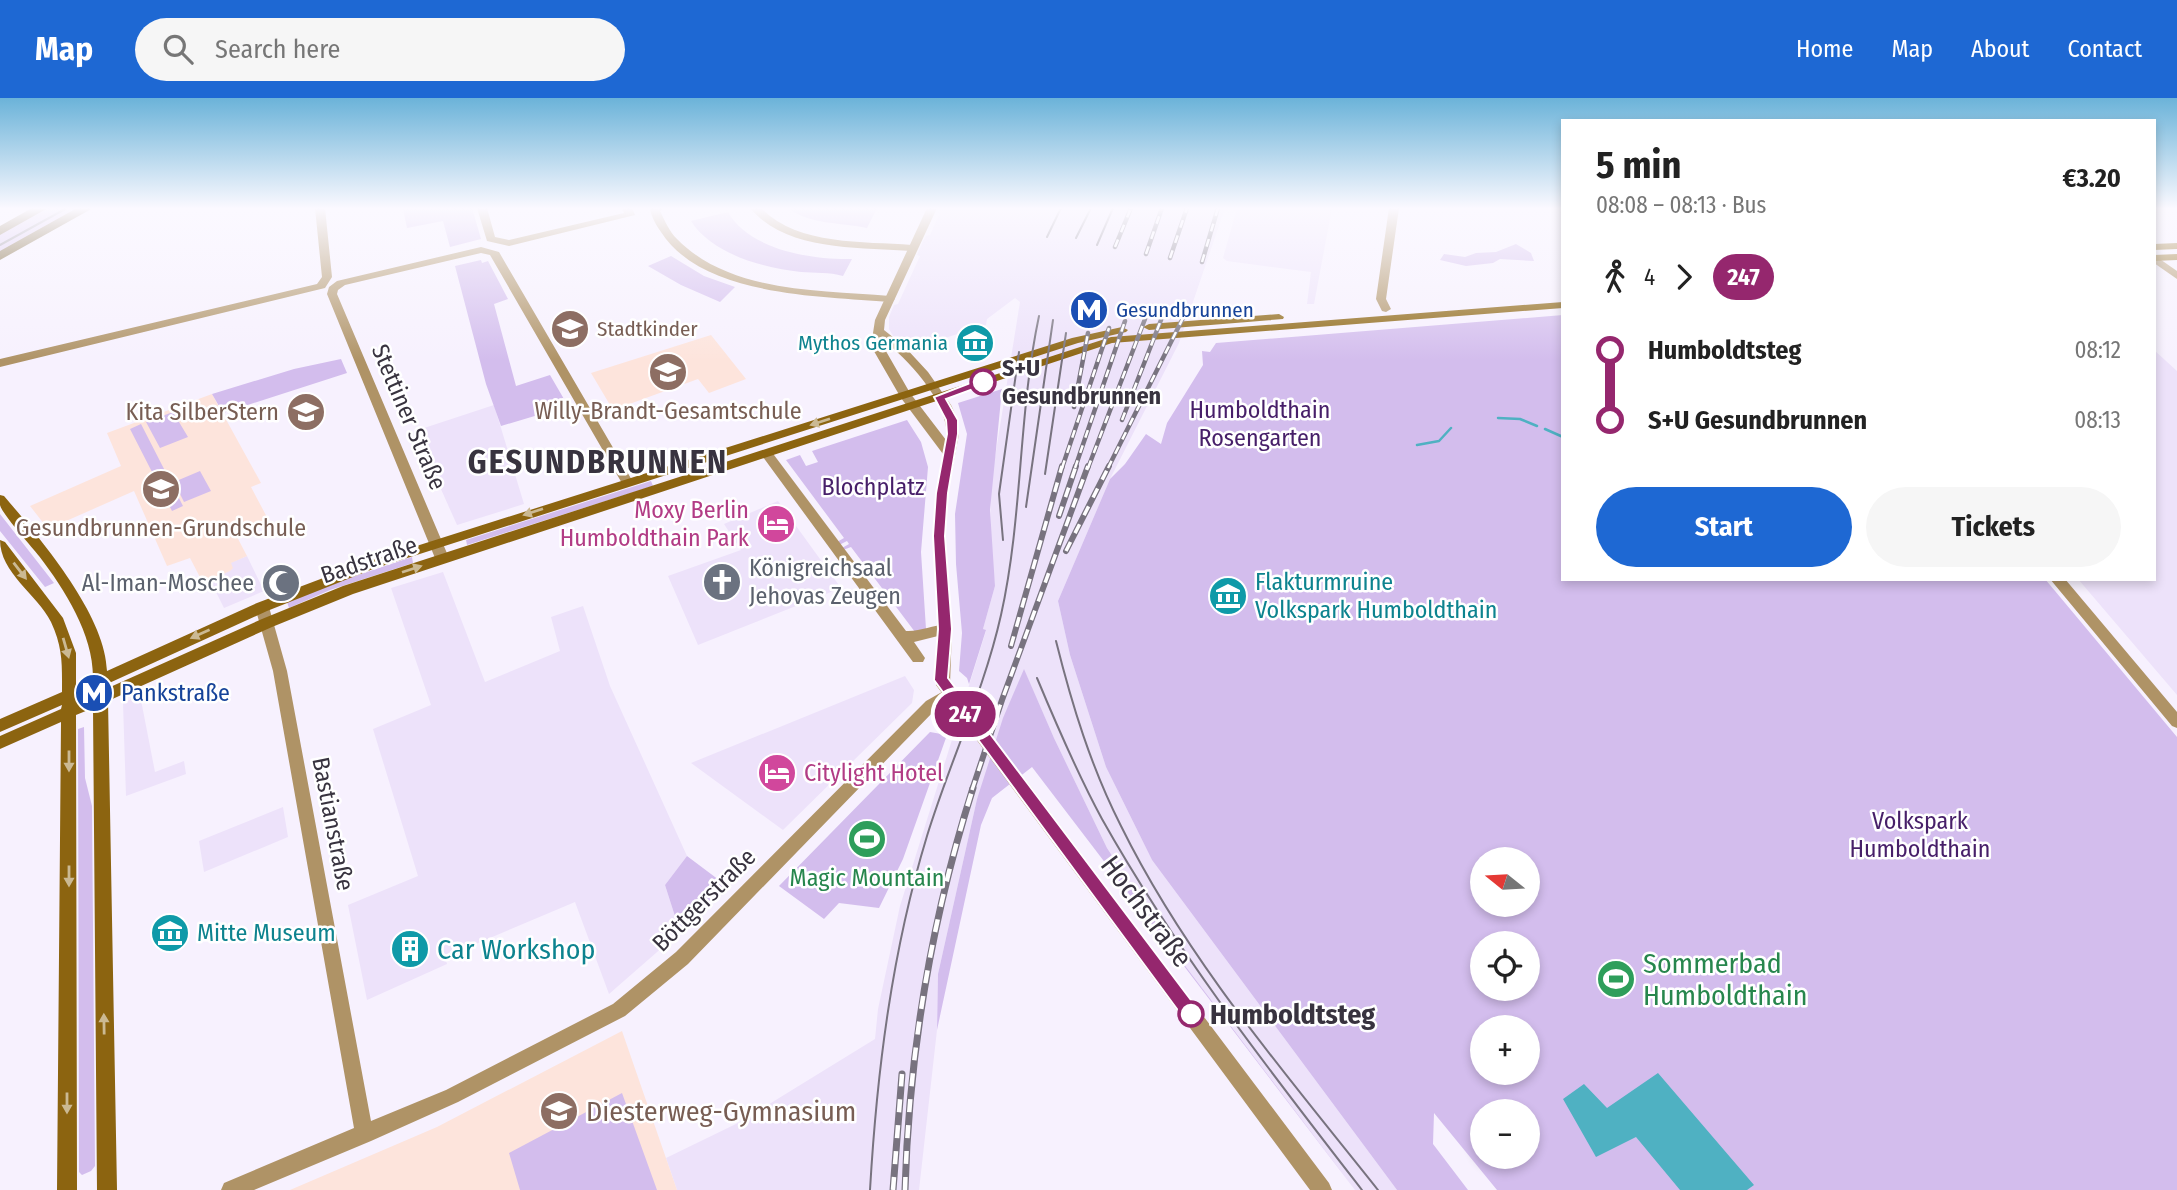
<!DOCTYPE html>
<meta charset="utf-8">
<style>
body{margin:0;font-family:"Fira Sans Condensed",sans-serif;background:#f6f6f6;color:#222;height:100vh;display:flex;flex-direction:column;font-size:26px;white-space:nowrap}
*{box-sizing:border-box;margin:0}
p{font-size:23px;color:#767676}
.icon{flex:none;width:38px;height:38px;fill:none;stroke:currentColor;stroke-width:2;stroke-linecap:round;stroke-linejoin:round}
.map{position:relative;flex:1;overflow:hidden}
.panel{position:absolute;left:1561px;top:21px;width:595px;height:462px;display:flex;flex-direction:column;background:#fff;border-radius:0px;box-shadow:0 4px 10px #0003}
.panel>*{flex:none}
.badge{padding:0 14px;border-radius:23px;font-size:24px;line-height:46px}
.needle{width:46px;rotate:288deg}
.controls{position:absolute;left:1470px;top:749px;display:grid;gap:14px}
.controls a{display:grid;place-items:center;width:70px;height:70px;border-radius:50%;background:#fff;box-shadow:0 4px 10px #0003;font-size:35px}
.map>.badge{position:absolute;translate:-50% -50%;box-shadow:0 0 0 4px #fff}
.legs{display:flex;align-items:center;gap:10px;height:77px;padding:0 35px;font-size:23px}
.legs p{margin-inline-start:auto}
.headline{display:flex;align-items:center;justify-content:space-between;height:119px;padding:0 35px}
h1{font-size:38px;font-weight:700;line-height:52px}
.cta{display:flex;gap:14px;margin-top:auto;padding:14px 35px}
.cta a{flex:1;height:80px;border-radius:42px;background:#1e68d3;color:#fff;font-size:28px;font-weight:700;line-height:80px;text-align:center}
.cta a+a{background:#f6f6f6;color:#222}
ul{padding:0 35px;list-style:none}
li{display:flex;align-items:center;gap:24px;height:70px;font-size:26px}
li i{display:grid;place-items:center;width:10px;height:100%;margin:0 9px;background:currentColor}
li i::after{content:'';width:18px;height:18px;margin:-9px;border:5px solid;border-radius:50%;background:#fff}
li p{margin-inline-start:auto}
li:first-child i{background:linear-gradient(#0000 50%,currentColor 0)}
li:last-child i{background:linear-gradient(currentColor 50%,#0000 0)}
header{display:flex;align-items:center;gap:42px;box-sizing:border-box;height:98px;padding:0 35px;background:#1e68d3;color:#fff}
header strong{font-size:33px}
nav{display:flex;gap:38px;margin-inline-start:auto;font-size:24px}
.search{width:490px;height:63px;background:#f6f6f6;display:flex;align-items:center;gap:18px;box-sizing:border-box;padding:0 24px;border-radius:38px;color:#767676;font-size:26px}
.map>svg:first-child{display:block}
.built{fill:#ede2fa}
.education{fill:#fde4dc}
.green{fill:#d3bded;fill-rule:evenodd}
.water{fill:#4fb1c2}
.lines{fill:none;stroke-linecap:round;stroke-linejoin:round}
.stream{stroke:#4fb1c2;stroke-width:2.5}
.minor{fill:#af9366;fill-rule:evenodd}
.tertiary{fill:#af9366;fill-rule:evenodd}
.secondary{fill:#8c6410;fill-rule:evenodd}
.primary{fill:#644811;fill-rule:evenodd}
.tram{stroke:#78737f;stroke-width:2}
.rail-far2-casing{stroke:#78737f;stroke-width:4.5}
.rail-far1-casing{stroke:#78737f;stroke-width:6}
.rail-casing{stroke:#78737f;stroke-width:7}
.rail-far2{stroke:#fff;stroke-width:2.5;stroke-dasharray:8;stroke-linecap:butt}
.rail-far1{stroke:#fff;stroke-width:3.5;stroke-dasharray:10;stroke-linecap:butt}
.rail{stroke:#fff;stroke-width:4.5;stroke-dasharray:13;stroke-linecap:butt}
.oneway{fill:#cbb993}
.line-1{fill:#95276e;stroke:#fff;stroke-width:2}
.stop-1-dot{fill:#fff;stroke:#95276e;stroke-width:3.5}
.labels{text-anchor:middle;stroke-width:5;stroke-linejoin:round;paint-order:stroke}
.far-transit-label{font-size:21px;fill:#164399;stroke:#fff;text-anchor:start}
.far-education-label{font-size:21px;fill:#785e54;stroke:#fff;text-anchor:start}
.far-culture-label{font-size:21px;fill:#0d838f;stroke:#fff;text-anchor:end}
.stop-label{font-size:24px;font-weight:bold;fill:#38333f;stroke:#fff;text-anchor:start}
.park-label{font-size:24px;fill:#471f69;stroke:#fff}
.education-label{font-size:24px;fill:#785e54;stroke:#fff}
.street-label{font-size:24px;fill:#38333f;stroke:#fff}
.hotel-label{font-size:24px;fill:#b23c85;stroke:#fff;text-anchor:end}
.worship-label{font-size:24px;fill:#5b616d;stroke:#fff;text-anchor:start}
.culture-label{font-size:24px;fill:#0d838f;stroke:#fff;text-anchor:start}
.transit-label{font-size:24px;fill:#164399;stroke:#fff;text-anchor:start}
.leisure-label{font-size:24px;fill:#27864d;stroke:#fff}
.near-street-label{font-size:28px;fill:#38333f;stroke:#fff}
.near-culture-label{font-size:28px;fill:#0d838f;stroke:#fff;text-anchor:start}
.near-leisure-label{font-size:28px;fill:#27864d;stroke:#fff;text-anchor:start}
.near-stop-label{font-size:28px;font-weight:bold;fill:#38333f;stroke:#fff;text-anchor:start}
.near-education-label{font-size:28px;fill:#785e54;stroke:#fff;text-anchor:start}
.district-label{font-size:32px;font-weight:bold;letter-spacing:2px;fill:#38333f;stroke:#fff}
</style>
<header>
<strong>Map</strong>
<div class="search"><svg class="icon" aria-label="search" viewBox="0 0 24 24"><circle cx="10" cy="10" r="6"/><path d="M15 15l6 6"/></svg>Search here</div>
<nav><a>Home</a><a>Map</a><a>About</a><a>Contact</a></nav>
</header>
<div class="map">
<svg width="2177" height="1092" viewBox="0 0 2177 1092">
<rect width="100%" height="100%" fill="#f7f1fe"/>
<path class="built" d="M942,110h283l-46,135 -69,136 -52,122 12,54 36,112 46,93 245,330h-42l-175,-231 -73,-111 -53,-110 -30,-68 -47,129 -39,175 -1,56 -18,160h-242l-11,-32 74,-36 135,-83 3,-30 22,-103 86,-275 -3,-2 12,-43 -5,-44 1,-60 29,-180 -5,-4 -28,21 -1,6 -76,24 -15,-10 -6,-10v-12l5,-12 4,-1 22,-48 -3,-1 6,-14 3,-5 4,-1z
M1237,110h95l-18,96h-7l4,-32 -84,-11 -4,-3z
M2154,252l23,21v324l-99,-116h76z
M494,307l30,99 -67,21 -42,-94z
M778,403l63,87 -143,57 -30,-69 73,-26 -17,-26z
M247,458l17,35 -40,17 -12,-24 -8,3 -1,-4 26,-12 1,-8z
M443,474l42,110 75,-31 -9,-34 32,-11 27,80 77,170 -22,29 15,47 -71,62 -34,-92 -130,55 2,7 -80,36 -19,-95 70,-29 -45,-147 58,-24 -40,-117z
M905,578l9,14 -2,13 -129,127 -92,-67z
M140,597l15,77 29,-11 2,13 -60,22 -3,-93z
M283,709l5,30 -84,35 -5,-31z"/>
<path class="education" d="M711,237l35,44 -37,14 -11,-14 -85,31 -22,-37z
M212,296l49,89 -10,4 18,34 -33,14 11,21 -16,7 2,5 -3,3 -27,12 -13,-25 -23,8 -33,-75 -86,38 -18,-23 91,-40 -14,-33z
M622,933l55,159h-387l147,-63z"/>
<path class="green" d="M47,110h36l-83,46v-21z
M472,110l9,31 -31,8 -7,-26 -36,7 -4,-19z
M788,110h89l-10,20c-28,-6 -56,-3 -79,-20z
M728,114c22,39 87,48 124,47l-9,17c-14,-4 -28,-3 -42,-4 -38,-4 -89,-18 -110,-51z
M1516,146l15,9 3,8 -34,-2 -7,4 -27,3 -26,-6 4,-6 21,3 11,-4 20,-1z
M671,158l33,20 31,11 -15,15 -39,-17 -33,-19z
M481,162l1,3 6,-2 20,38 -14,5 22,82 34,-11 18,31 -67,20 -15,-42 -31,-118z
M1563,217v264h482l132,158v453h-680l-63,-77 -1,31 35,46h-71l-245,-330 -46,-93 -36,-112 -12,-54 52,-122 15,-15 21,-30 15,10 6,-21 36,-58 -1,-14 8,1 6,-9zM1482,761h46v46h-46zM1482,845h46v46h-46zM1482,929h46v46h-46zM1482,1013h46v46h-46z
M341,261l6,14 -124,40 -11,-19 82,-25z
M1002,291l-12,121 5,76 -12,43 3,1 -17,54 -2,-6 -8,-7 3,-38 -6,-69 -1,-50 12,-80 -9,-31z
M173,314l15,25 -28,11 -14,-26z
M907,322l14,22 7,25 -7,85 5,77 -11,3 -64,-85 -8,3 -1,-2 7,-4 -2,-3 -8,4 -2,-3 7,-4 -58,-78 14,-5 6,11 12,-4 -6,-11z
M141,326l42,82 -11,5 -42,-82z
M200,373l11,20 -27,11 -10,-20z
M651,383l2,5 -186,59 -1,-5z
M0,416l54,69 -9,4 -45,-56z
M412,459l1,6 -83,27 -41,18 -2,-6 59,-23z
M1024,571l30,69 53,110 73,111 175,231 -323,-423 -40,31 -11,27 -44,205 1,-56 39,-175 26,-81z
M84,629l1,51 7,28 3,360 -4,5 -9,4 -3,-3 -1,-443z
M930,634l17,3 -44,124 -24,49 -40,-5 -15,16 -45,-33z
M687,758l40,30 -47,46 -15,-47z
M622,995l35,97h-137l-11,-37z"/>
<path class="water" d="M1658,975l96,112 -7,5h-67l-44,-53 -40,20 -33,-58 21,-15 23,24z"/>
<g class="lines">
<path class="stream" d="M1498,320l22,1 17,7
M1545,331l18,8
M1417,347l22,-4 12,-13"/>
<path class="minor" d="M315,110h10l7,69 -7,11 -325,79v-8l317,-75 5,-7z
M477,110h10l8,29 14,3 115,-27 -2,-5h10l3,7 -126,31 -22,-5z
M650,110h14l-4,3c5,10 9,20 17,28 53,54 142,51 213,57l5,3 -5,3c-69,-6 -187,-5 -229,-70 -5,-7 -10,-16 -11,-24z
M750,110h11c37,38 102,33 151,37l5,3 -5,3c-52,-4 -125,1 -162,-43z
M1389,110h10l-13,91 5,10 -5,3 -4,-1 -6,-12z
M481,149l18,5 134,230 -6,4 -4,-1 -133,-230 -9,-2 -136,32 -7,5 -1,4 112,264 -7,5 -7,-5 -108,-264 2,-7 8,-6z
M2154,157l23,16v8l-23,-16z
M767,352l4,1 135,180c15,1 30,-8 44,-6l2,4 -2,4 -36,9 11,16 -2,4h-10l-150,-205 -2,-3 2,-3z
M262,504l7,5 18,64 84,450 75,-31 167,-86 63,-52 250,-251 23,-13 5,2 2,4 -2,4 -18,11 -248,255 -63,52 -167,86 -87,39 -117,49h-33l3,-7 130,-55 -81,-457 -18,-64z"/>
<path class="tertiary" d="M927,110h10l-52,112 -1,10 20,16 24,26 23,33 7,15 1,14 -11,59 -3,43 7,93 -2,55 78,99 301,400 3,7h-22l-374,-505 2,-56 -5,-93 3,-43 7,-39 -42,-56 -30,-52 4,-26zM883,242c26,20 69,66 63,100l-36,-47 -27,-47z
M2050,481h15l112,133v16l-5,-2z"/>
<path class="secondary" d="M2177,145v6l-23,1v-6z
M2177,156v6l-23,1v-6z
M1563,204v6l-451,35 -759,251 -81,33 -164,74 9,489h-20l-4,-482 -17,7 1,475h-20l4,-468 -61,27v-13l61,-27 1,-4 -62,27v-13l62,-27c0,-28 1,-44 -11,-70 -14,-28 -51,-49 -51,-82l5,2 58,76 13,35v32l17,-8c0,-43 -28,-87 -54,-121 -7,-9 -37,-42 -39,-51 0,-3 0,-7 0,-10l4,1c35,41 102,119 103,175l150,-68 106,-40 709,-225 50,-11 6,3 -2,2 -48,11 -705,226 -106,42 -160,73 1,4 154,-69 81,-33 768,-249zM93,592v5l-17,7v-4z
M1279,216l5,3 -1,2 -134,11 -6,-3 6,-3z"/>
<path class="primary" d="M32,110h16l-48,27v-9z
M77,110h16l-93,52v-9z"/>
<path class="tram" d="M1047,139l14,-29
M1076,140l15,-30
M0,147l67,-37
M1097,147l16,-37
M1045,376l21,-141
M1026,409l27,-187
M1003,442l-4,-46 20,-142
M1056,543c16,64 35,126 65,185 66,134 165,248 257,364
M1037,580c20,48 40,95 65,141 74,132 167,251 260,371
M870,1092c7,-120 22,-239 57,-354 23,-75 57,-145 74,-221 22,-99 17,-200 38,-299"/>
<defs>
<path id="rail-far2" d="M1115,149l16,-39
M1146,156l16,-46
M1170,160l17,-50
M1202,164l16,-54
M1074,309l14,-74
M1122,322l39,-100
M1062,370l47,-140
M1075,370l50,-147
M1088,370l57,-149
M1108,370l76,-152"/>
<path id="rail-far1" d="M1059,418l17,-50
M1066,453l43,-85
M1011,548l51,-180
M972,692l30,-90 86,-234"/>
<path id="rail" d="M893,1092l9,-116
M905,1092c4,-138 26,-270 68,-402"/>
</defs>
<use href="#rail-far2" class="rail-far2-casing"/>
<use href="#rail-far1" class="rail-far1-casing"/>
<use href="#rail" class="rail-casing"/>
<use href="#rail-far2" class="rail-far2"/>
<use href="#rail-far1" class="rail-far1"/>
<use href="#rail" class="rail"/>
</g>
<defs><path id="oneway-solid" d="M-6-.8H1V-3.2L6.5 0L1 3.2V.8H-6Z" transform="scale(1.75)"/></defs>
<g class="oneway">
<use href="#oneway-solid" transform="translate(820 324) rotate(162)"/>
<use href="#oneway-solid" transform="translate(533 414) rotate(162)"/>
<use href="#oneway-solid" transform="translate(412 471) rotate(-18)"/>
<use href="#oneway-solid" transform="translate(20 473) rotate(52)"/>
<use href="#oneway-solid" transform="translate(200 536) rotate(156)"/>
<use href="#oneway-solid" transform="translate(66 550) rotate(74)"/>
<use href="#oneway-solid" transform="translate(69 663) rotate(90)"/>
<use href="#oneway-solid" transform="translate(69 778) rotate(90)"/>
<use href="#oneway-solid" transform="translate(104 926) rotate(-91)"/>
<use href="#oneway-solid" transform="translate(67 1005) rotate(90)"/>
</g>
<linearGradient id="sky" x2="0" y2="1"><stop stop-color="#6bb3d9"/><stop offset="0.42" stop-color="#fbf9ff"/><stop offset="1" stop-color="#fbf9ff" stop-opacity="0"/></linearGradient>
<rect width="2177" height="263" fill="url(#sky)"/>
<path class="line-1" d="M983,280l5,4 -1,2 -41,15 12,21v14l-10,59 -3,43 7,93 -4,49 249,330 3,6 -3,6 -6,2 -6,-2 -251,-340 4,-51 -5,-93 3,-43 11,-59 -1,-14 -12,-23z"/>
<defs>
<symbol id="metro-disc" viewBox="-11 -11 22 22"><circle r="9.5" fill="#1a4fb4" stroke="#fff"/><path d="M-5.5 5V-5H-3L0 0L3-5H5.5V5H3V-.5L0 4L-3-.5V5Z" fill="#fff"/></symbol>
<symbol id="school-disc" viewBox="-11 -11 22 22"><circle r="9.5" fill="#8d6e63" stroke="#fff"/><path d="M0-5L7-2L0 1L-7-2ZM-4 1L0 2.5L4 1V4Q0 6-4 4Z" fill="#fff"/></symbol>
<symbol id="museum-disc" viewBox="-11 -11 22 22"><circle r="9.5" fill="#0f9aa8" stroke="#fff"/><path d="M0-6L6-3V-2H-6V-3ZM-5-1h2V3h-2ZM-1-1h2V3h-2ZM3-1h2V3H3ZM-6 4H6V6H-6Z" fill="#fff"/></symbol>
<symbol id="hotel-disc" viewBox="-11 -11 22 22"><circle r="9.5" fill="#d1479c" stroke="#fff"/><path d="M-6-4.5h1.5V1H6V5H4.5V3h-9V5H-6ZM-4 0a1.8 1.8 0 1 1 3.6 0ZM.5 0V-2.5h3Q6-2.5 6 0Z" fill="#fff"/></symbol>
<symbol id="church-disc" viewBox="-11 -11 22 22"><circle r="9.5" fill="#6b7280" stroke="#fff"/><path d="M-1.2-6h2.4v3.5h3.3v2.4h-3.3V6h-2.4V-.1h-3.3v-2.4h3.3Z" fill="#fff"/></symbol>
<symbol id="mosque-disc" viewBox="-11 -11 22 22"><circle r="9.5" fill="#6b7280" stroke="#fff"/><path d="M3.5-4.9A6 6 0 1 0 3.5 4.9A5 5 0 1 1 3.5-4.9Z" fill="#fff"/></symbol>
<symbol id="stadium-disc" viewBox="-11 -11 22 22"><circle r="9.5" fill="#2e9e5b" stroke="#fff"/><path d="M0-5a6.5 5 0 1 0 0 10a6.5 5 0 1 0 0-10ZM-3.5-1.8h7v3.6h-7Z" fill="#fff"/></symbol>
<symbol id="building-disc" viewBox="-11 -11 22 22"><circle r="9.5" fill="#0f9aa8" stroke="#fff"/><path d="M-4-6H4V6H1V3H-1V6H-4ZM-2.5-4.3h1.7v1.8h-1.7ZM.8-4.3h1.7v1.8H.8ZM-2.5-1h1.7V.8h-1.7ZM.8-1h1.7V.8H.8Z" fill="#fff"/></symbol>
</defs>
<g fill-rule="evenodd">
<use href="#metro-disc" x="1067" y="190" width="44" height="44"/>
<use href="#school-disc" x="548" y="209" width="44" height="44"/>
<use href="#museum-disc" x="953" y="223" width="44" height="44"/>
<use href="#school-disc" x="646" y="252" width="44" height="44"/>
<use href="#school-disc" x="284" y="292" width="44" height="44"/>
<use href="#school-disc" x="139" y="369" width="44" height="44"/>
<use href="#hotel-disc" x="754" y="404" width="44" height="44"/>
<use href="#church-disc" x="700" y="462" width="44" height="44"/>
<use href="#mosque-disc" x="259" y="463" width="44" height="44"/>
<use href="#museum-disc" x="1206" y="476" width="44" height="44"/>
<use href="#metro-disc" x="72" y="573" width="44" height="44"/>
<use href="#hotel-disc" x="755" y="653" width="44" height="44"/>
<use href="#stadium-disc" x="845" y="719" width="44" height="44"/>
<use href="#museum-disc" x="148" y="813" width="44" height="44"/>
<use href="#building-disc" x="388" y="829" width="44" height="44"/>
<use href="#stadium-disc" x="1594" y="859" width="44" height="44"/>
<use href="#school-disc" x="537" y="991" width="44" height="44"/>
</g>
<g class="stop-1-dot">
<circle cx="983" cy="284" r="12"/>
<circle cx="1191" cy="916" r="12"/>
</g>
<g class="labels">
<g class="far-transit-label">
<text x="1116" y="219">Gesundbrunnen</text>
</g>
<g class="far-education-label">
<text x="597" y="238">Stadtkinder</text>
</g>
<g class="far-culture-label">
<text x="948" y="252">Mythos Germania</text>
</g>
<g class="stop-label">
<text x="1002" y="278">S+U<tspan x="1002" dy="28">Gesundbrunnen</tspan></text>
</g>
<g class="park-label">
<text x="1260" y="320">Humboldthain<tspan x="1260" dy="28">Rosengarten</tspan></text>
<text x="873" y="397">Blochplatz</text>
<text x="1920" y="731">Volkspark<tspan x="1920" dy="28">Humboldthain</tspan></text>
</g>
<g class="education-label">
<text x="668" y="321">Willy-Brandt-Gesamtschule</text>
<text x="279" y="322" text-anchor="end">Kita SilberStern</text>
<text x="161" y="438">Gesundbrunnen-Grundschule</text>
</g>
<g class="street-label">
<text transform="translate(409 319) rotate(67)" y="8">Stettiner Straße</text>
<text transform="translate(369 462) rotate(-19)" y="8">Badstraße</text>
<text transform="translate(333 726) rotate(79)" y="8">Bastianstraße</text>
<text transform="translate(704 802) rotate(-45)" y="8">Böttgerstraße</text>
</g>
<g class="hotel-label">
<text x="749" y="420">Moxy Berlin<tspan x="749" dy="28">Humboldthain Park</tspan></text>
<text x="804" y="683" text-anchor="start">Citylight Hotel</text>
</g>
<g class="worship-label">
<text x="749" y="478">Königreichsaal<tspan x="749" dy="28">Jehovas Zeugen</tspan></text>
<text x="254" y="493" text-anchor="end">Al-Iman-Moschee</text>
</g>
<g class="culture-label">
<text x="1255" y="492">Flakturmruine<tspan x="1255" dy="28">Volkspark Humboldthain</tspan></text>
<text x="197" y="843">Mitte Museum</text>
</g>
<g class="transit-label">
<text x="121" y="603">Pankstraße</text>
</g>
<g class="leisure-label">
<text x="867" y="788">Magic Mountain</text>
</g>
<g class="near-street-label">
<text transform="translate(1147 813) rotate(53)" y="10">Hochstraße</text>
</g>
<g class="near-culture-label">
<text x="437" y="861">Car Workshop</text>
</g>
<g class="near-leisure-label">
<text x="1643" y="875">Sommerbad<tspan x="1643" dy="32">Humboldthain</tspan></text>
</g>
<g class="near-stop-label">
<text x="1210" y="926">Humboldtsteg</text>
</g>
<g class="near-education-label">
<text x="586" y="1023">Diesterweg-Gymnasium</text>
</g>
<g class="district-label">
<text x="598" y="375">GESUNDBRUNNEN</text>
</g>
</g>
</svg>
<div class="controls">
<a><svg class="needle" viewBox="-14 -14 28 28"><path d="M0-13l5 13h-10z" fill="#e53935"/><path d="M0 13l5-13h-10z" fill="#767676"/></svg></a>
<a><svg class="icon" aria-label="locate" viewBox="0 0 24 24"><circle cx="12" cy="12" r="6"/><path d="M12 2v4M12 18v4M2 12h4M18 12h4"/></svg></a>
<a>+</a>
<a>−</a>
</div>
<b class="badge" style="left:965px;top:616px;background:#95276e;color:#fff">247</b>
<section class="panel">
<div class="headline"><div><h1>5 min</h1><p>08:08 – 08:13 · Bus</p></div><b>€3.20</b></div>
<div class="legs"><svg class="icon" aria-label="walk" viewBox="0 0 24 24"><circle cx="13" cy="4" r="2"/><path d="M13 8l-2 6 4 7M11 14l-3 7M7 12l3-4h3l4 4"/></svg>4<svg class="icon" aria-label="forward" viewBox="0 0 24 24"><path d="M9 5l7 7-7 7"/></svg><b class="badge" style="background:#95276e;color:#fff">247</b></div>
<ul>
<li><i style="color:#95276e"></i><b>Humboldtsteg</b><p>08:12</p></li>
<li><i style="color:#95276e"></i><b>S+U Gesundbrunnen</b><p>08:13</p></li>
</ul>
<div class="cta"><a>Start</a><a>Tickets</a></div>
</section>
</div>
